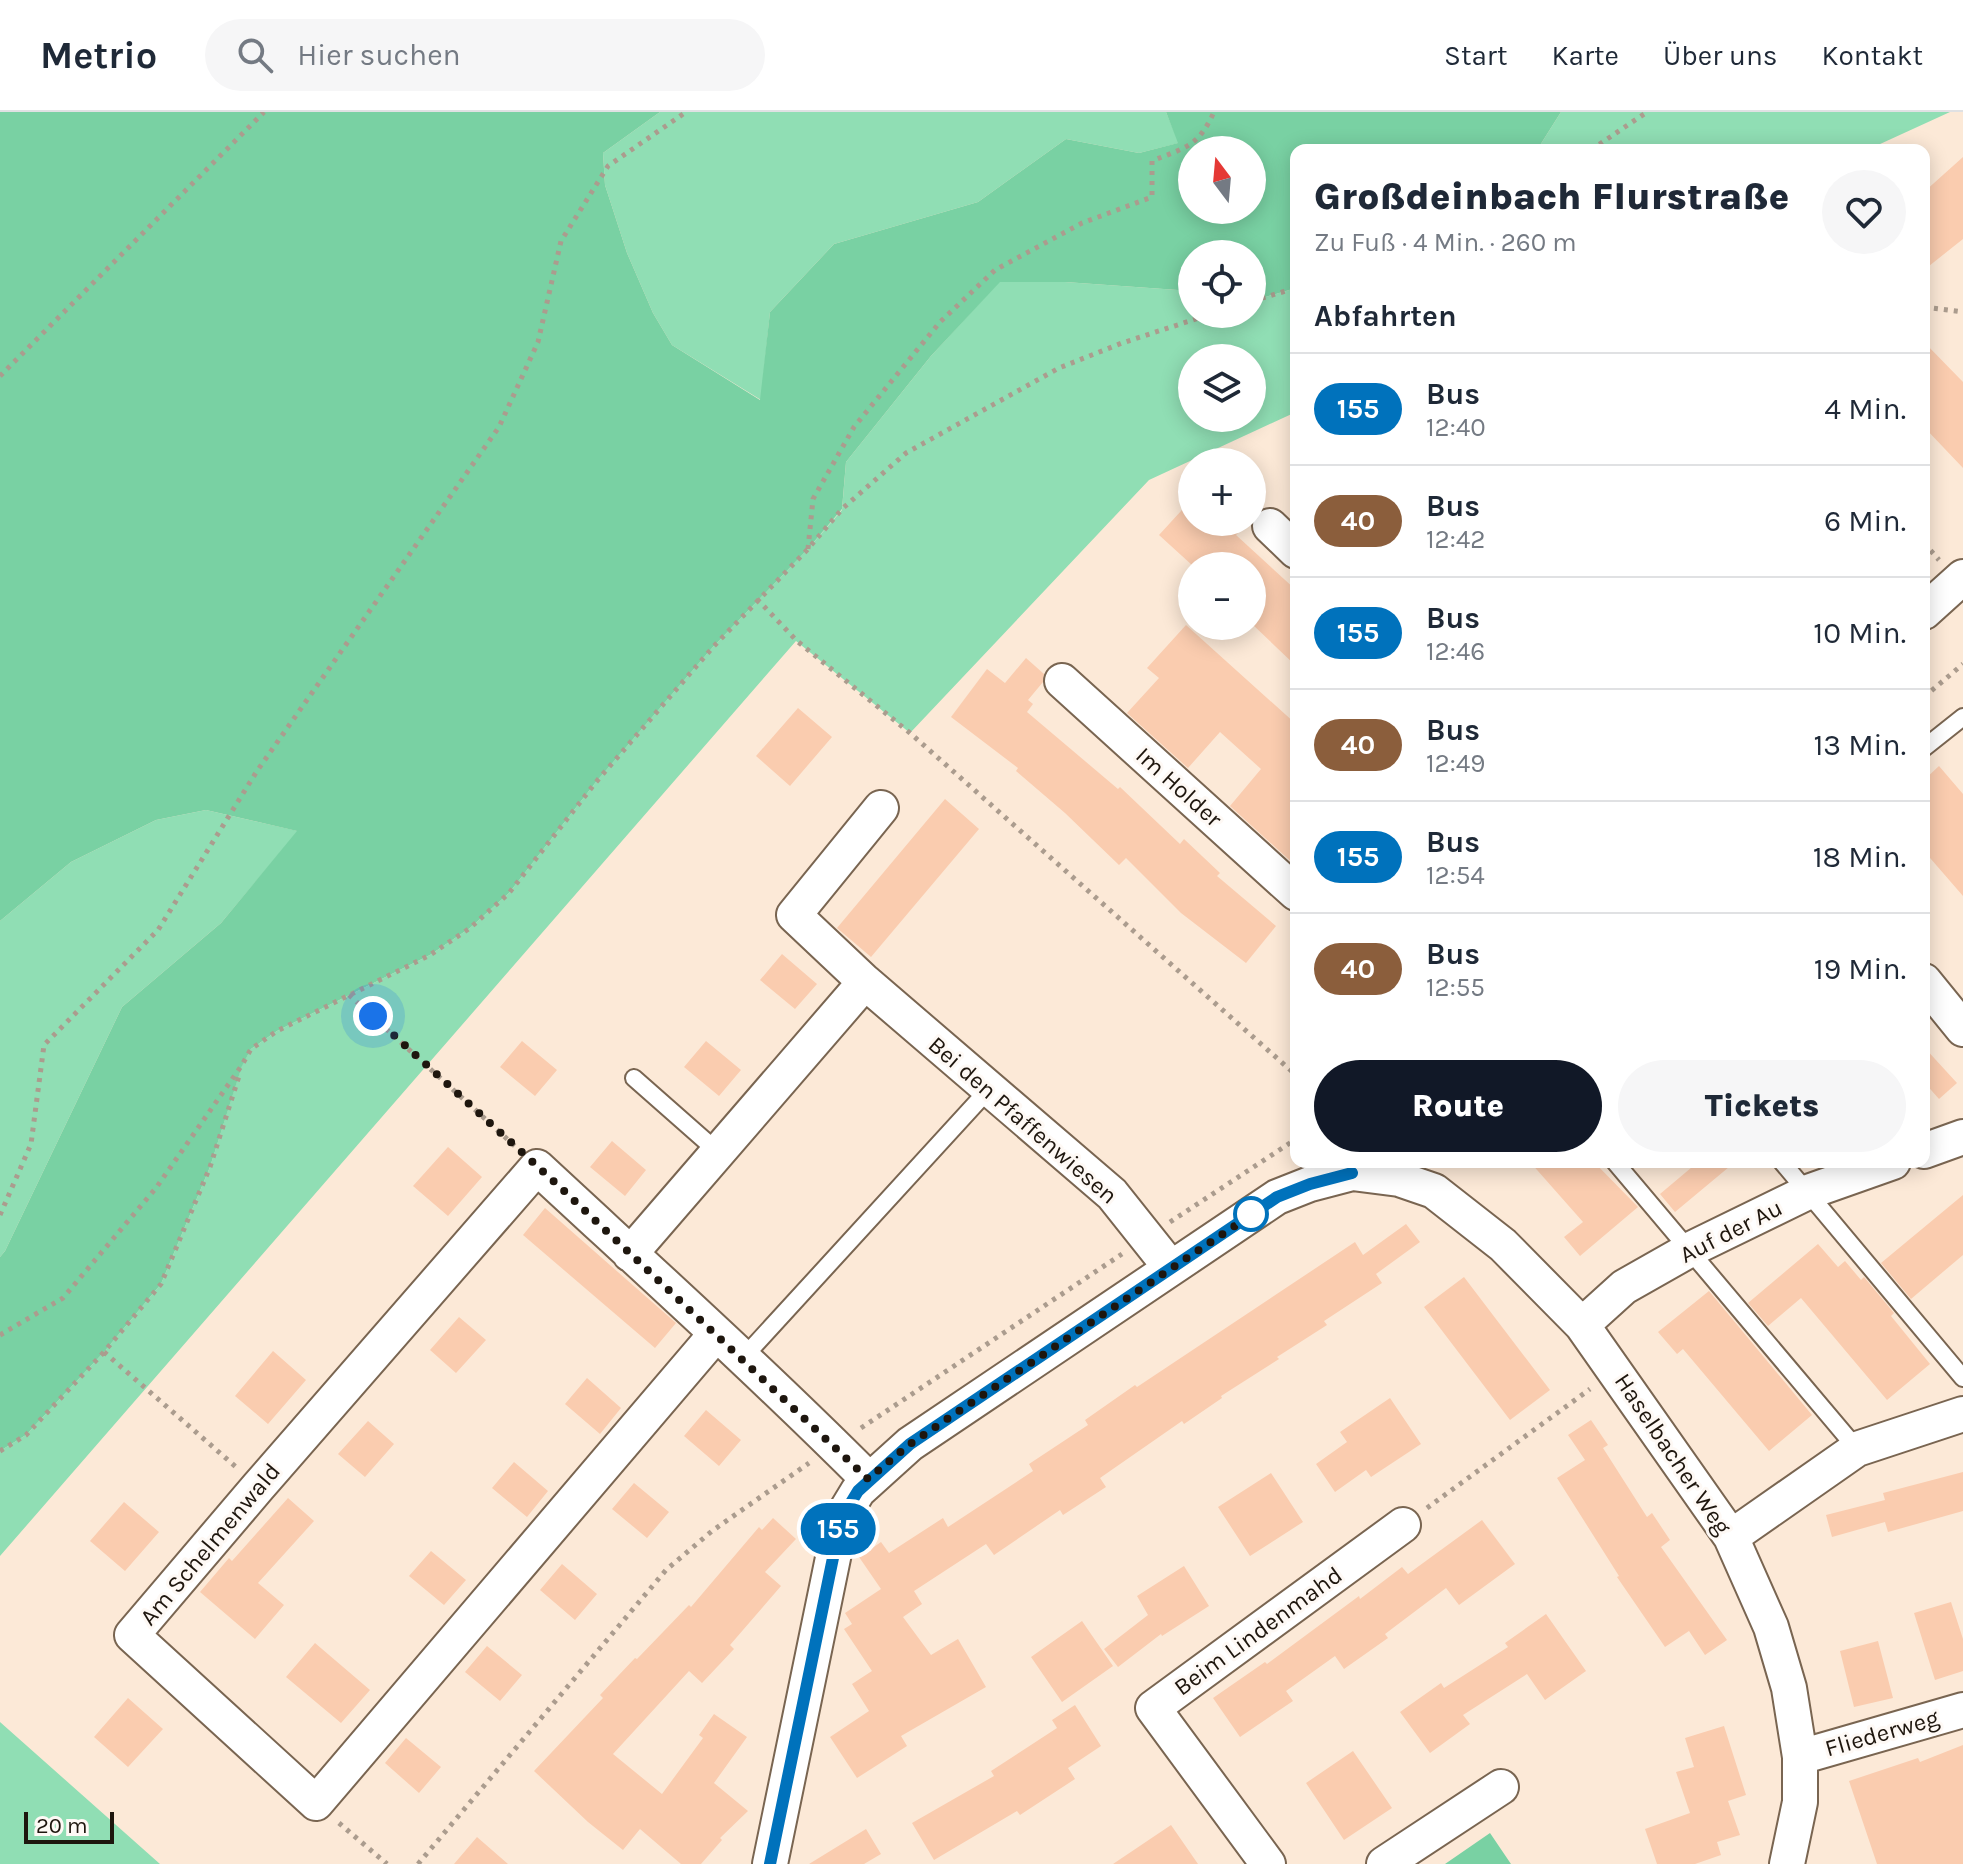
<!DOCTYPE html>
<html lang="de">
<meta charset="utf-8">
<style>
body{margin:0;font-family:Karla,sans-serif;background:#f6f6f7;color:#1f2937;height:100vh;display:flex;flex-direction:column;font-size:30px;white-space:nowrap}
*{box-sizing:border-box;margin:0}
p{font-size:26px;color:#747a83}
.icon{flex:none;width:44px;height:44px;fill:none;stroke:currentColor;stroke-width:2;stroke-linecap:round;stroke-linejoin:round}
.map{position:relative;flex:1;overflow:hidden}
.panel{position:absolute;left:1290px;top:32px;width:640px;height:1024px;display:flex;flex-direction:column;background:#fff;border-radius:16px;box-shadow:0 4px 20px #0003}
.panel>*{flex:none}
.badge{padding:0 16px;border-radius:26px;font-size:28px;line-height:52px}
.needle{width:52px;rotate:344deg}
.controls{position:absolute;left:1178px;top:24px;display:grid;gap:16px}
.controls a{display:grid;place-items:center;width:88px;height:88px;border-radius:50%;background:#fff;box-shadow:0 4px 20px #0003;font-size:40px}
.scale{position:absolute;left:24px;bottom:20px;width:90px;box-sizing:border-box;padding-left:8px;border:4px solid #1e160e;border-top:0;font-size:22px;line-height:28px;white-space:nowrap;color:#1e160e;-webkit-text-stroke:6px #fef9f5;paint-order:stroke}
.you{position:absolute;width:40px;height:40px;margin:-20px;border:6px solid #fff;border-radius:50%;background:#1a73e8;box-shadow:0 0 0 12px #1a73e833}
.map>.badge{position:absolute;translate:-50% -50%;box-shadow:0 0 0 4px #fff}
h2{padding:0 24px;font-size:30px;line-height:72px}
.round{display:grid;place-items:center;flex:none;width:84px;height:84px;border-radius:42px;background:#f6f6f7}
.headline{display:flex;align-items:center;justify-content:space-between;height:136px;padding:0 24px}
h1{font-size:38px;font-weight:800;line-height:60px}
.primary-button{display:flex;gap:16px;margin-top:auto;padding:16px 24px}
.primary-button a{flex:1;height:92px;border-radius:48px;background:#111827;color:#fff;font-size:32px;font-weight:800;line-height:92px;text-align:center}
.primary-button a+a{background:#f6f6f7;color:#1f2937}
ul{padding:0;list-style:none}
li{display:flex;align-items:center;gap:24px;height:112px;padding:0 24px;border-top:2px solid #e0e1e3}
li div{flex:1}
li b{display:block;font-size:30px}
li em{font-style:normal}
li .badge{min-width:88px;font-weight:700;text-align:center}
header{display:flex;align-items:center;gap:48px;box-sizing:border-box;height:112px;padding:0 40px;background:#fff;border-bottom:2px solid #e0e1e3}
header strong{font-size:38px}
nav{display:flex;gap:44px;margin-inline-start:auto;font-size:28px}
.search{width:560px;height:72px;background:#f6f6f7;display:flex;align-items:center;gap:20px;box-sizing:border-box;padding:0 28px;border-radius:44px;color:#747a83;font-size:30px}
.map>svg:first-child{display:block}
.green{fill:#90deb4;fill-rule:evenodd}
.forest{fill:#79d1a3;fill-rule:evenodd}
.building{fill:#faccaf}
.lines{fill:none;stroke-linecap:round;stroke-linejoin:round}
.service-casing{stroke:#796551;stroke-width:20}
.minor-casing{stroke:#796551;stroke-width:38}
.path{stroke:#ab9c8e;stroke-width:5;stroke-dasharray:4 6;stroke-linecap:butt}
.service{stroke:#fff;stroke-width:16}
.minor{stroke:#fff;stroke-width:34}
.line-casing{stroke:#fff;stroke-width:18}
.line{stroke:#0072bc;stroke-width:12}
.walk{stroke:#1e160e;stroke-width:8;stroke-dasharray:0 14.4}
.stop-dot{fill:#fff;stroke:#0072bc;stroke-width:4}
.labels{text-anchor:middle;stroke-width:6;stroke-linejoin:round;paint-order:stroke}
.street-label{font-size:24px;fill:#1e160e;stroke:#fef9f5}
</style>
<header>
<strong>Metrio</strong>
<div class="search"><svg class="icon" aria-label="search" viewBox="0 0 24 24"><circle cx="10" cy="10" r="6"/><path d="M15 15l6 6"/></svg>Hier suchen</div>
<nav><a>Start</a><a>Karte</a><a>Über uns</a><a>Kontakt</a></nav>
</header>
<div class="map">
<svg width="1963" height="1752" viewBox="0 0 1963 1752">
<rect width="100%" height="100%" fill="#fce9d7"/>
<path class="green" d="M660,0h506l13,31 -40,10 -73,-14 -88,63 -144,42 -64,68 -9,88 -89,-55 -19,-32 -26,-60 -22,-68 -2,-32z
M1561,0h389l-83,38h-330z
M1000,169l65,1 127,9v23h60v-13l44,-13v124l-147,68 -239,253 -114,-92 -796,915v-105l26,-16 78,-83 57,-68 49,-117 32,-102 9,-16 26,-18 153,-76 40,-27 39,-35 87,-111 117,-135 94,-97 35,-40 4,-48 85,-106zM1192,246h60v60h-60z
M206,698l92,21 -77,92 -99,84 -117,244 -5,6v-336l71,-59 85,-42z
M0,1610l160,142h-160z"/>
<path class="forest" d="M0,0h660l-57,41 2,32 22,68 26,60 19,32 88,55 10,-88 64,-68 144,-42 88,-63 73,14 39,-10 -12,-31h395l-24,38h-241v138l-44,13v-47h-60v37l-127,-9h-65l-69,74 -85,106 -4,47 -35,41 -94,97 -117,135 -87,111 -39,35 -40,27 -153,76 -26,18 -9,17 -32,101 -49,117 -57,68 -78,83 -26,16v-194l5,-6 117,-244 99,-84 76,-92 -91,-21 -50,10 -85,42 -71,59zM1192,38h60v60h-60z
M1490,1721l21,31h-66z"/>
<path class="building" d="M1963,45v82l-39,31v-78z
M1924,230l39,40v86l-39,-41z
M1192,387v23h57l-13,13 60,55v76l-44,-42v-58h-59l-34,-31z
M1186,513l110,99v142l-66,-60 31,-37 -41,-37 -32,36 -61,-55 32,-35 -12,-10z
M1026,546l18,16 -1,8 -15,18 5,4 -6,8 91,77 2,-2 60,57 4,-5 36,34 -3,3 59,50 -30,37 -65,-50 -55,-55 -7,7 -54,-52 -49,-42 2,-3 -67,-51 36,-48 18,14z
M798,596l34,29 -42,49 -34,-30z
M1939,654l24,28v102l-39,-45v-71z
M945,687l34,30 -108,128 -34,-29z
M782,842l35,30 -22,25 -35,-29z
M522,929l35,29 -22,26 -35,-29z
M706,929l35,29 -22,26 -35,-29z
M1924,935l33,36 -18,16 -15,-17z
M612,1029l34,29 -21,26 -35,-29z
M448,1035l34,30 -34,39 -35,-30z
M1530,1050h64l44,45 -58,49 -16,-19 19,-15z
M1698,1050h37l-60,50 -15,-18z
M1963,1083v60l-52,44 -30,-36z
M545,1096l131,115 -21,25 -132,-113z
M1406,1112l14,18 -44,32 6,9 -58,38 3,4 -50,32 2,2 -58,37 1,2 -38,26 -2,-3 -82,57 6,9 -43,28 -3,-5 -66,45 -8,-11 -72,47 8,13 -19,13 28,38 27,-16 28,48 -85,49 6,10 -50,32 -27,-41 39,-26 -17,-27 20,-13 -28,-42 8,-5 -7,-11 36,-24 -22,-32 22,-15 8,11 54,-35 5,9 85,-56 -4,-7 59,-39 -3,-5 50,-35 2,2 218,-145 8,13z
M1818,1132l20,23 7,-6 16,19 3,-3 30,36 -3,3 39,48 -43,36 -86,-102 -33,28 -20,-23z
M1464,1165l86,113 -40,30 -86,-113z
M1709,1179l103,124 -43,36 -86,-102 -6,5 -19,-22z
M459,1205l27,23 -30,33 -26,-23z
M273,1239l33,29 -38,44 -33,-28z
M587,1266l34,30 -21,26 -35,-30z
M1390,1286l31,46 -50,33 -5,-7 -31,22 -19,-28 31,-22 -7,-10z
M706,1298l35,30 -22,26 -35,-30z
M1591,1308l17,25 -5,3 44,69 5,-4 18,27 -9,7 66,93 -22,15 -16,-24 -24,16 -48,-70 2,-1 -62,-98 28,-18 -17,-25z
M368,1309l26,23 -29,33 -27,-23z
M514,1350l34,29 -21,26 -35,-29z
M1963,1360v39l-75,21 -3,-10 -53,15 -6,-22 59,-15 -2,-7z
M1271,1361l32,49 -53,34 -32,-49z
M634,1371l35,29 -22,26 -35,-29z
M288,1386l26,23 -56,62 26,22 -29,34 -55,-47 29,-34 3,3z
M124,1390l35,30 -34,39 -35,-30z
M773,1406l23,21 -31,33 16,14 -51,59 4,4 -32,34 -13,-12 -76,83 49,40 41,-56 -4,-3 15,-21 33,23 -33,46 34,28 -28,27 2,2 -21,24h-20l-41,-35 -17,21 -35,-28 -54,-51 69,-73 -3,-3 35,-37 2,1 52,-54 2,2 68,-80 3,3z
M1482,1408l33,44 -56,41 -13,-17 -61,46 3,4 -44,31 -9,-13 -49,35 7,10 -53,36 -27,-39 52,-36 2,2 92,-68 1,3 42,-32 6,7z
M431,1439l35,29 -22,25 -35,-29z
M562,1452l35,30 -22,26 -35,-30z
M1184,1454l25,40 -47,30 -1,-2 -43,33 -14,-18 44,-34 -11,-19z
M1951,1490l12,37v32l-28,9 -21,-67z
M1546,1502l40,57 -41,29 -18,-26 -64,41 7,9 -40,29 -30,-41 41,-29 3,5 64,-41 -3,-4z
M1082,1509l31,45 -51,36 -31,-45z
M1878,1529l15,57 -39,9 -14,-56z
M315,1531l55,47 -29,33 -55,-46z
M487,1534l35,29 -22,26 -35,-29z
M128,1586l35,31 -35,38 -34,-30z
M1075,1593l26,41 -33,22 7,11 -55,36 -3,-4 -83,49 -22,-37 82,-47 -3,-5 66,-43 -5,-8z
M1724,1614l22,69 -18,6 12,34 -23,7 4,13 -26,9h-38l-12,-35 45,-16 -14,-41 18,-5 -9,-29z
M406,1626l35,29 -22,26 -34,-30z
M1963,1633v119h-86l-28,-83 69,-23 2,4z
M1353,1639l39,57 -48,32 -38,-57z
M1171,1713l27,39h-85z
M866,1717l15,25 -17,10h-55z
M477,1725l31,27h-54z"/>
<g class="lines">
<defs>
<path id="service" d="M1924,636l39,-31
M634,966l84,74
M1615,1050l242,287
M1782,1050l181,216
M742,1247l248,-271"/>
<path id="minor" d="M1270,414l26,25
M1924,500l39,-35
M1062,569l234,212
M1924,869l39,48
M865,870l247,212 59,74
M1924,1039l39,-14
M630,1142l235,-272 -71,-67 87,-107
M1582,1213l42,-38 67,-38 117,-57 85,-30
M716,1222l-400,469 -184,-168 126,-148 279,-320c111,103 224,205 331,312
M1731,1425l126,-88 106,-35
M1800,1645l163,-47
M770,1752l71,-345 17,-28 52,-47 367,-247 33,-13 42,-11 47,6 35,12 69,54 79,80 149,212 40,90 18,61 11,69v45l-13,62
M1268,1752l-115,-156 250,-183
M1384,1752l117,-77"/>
</defs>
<use href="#service" class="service-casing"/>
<use href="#minor" class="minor-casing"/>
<path class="path" d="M1591,38l56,-38
M1252,189l44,-13
M1924,195l39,5
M0,264l264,-264
M1924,431l15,17
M808,437l5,-50 41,-72 86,-105 55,-52 87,-47 70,-26v-36c34,-14 46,-14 62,-49
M757,487l40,42 113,92 386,342
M1924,585l39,-33
M349,883l167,152
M0,1103l31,-71 13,-99 114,-115 99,-159 242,-344 39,-85 23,-101 47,-75 78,-54
M1170,1110l126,-83
M0,1223l63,-37 93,-110 86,-123 9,-16 26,-18 153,-76 40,-27 39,-35 87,-111 117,-135 94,-97 35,-41 64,-56 153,-85 63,-25 89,-29
M104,1240l132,115
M861,1316l261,-174
M0,1339l26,-16 78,-83 57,-68 49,-117 30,-94
M1427,1396l163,-119
M339,1711l48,41
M418,1752l248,-294 46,-39 97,-68"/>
<use href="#service" class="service"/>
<use href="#minor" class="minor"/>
</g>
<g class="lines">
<defs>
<path id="line" d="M770,1752l71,-345 17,-28 52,-47 367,-247 33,-13 42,-11"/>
</defs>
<use href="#line" class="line-casing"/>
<use href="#line" class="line"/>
<path class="walk" d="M373,904l188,172 307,291 42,-35 344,-231 -3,1"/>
</g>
<circle class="stop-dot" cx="1251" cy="1102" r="16"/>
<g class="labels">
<g class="street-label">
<text transform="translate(1179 675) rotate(42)" y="8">Im Holder</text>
<text transform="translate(1023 1008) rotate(41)" y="8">Bei den Pfaffenwiesen</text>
<text transform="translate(1731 1119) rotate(-27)" y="8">Auf der Au</text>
<text transform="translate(1673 1342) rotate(56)" y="8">Haselbacher Weg</text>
<text transform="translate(210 1432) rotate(-50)" y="8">Am Schelmenwald</text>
<text transform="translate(1258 1519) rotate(-36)" y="8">Beim Lindenmahd</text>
<text transform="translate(1882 1621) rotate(-16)" y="8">Fliederweg</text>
</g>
</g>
</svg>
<div class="controls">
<a><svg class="needle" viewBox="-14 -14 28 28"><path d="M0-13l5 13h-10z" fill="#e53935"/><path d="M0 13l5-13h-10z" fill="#747a83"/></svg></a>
<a><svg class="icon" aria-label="locate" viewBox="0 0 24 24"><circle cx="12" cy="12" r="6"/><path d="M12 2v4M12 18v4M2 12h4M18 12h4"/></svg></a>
<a><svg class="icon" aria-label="layers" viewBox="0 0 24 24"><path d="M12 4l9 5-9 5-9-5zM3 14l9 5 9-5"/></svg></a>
<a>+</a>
<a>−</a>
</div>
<div class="scale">20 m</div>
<div class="you" style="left:373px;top:904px"></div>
<b class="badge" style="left:838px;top:1417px;background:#0072bc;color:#fff">155</b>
<section class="panel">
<div class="headline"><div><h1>Großdeinbach Flurstraße</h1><p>Zu Fuß · 4 Min. · 260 m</p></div><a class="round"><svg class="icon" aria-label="heart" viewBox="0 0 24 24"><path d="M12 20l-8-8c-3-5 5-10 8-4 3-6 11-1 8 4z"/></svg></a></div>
<h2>Abfahrten</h2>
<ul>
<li><span class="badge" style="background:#0072bc;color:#fff">155</span><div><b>Bus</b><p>12:40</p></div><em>4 Min.</em></li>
<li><span class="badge" style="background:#8b5e3c;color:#fff">40</span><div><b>Bus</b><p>12:42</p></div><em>6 Min.</em></li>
<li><span class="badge" style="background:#0072bc;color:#fff">155</span><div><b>Bus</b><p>12:46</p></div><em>10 Min.</em></li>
<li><span class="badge" style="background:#8b5e3c;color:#fff">40</span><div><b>Bus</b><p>12:49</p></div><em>13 Min.</em></li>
<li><span class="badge" style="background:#0072bc;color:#fff">155</span><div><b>Bus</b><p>12:54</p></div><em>18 Min.</em></li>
<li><span class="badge" style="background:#8b5e3c;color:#fff">40</span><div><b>Bus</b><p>12:55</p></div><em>19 Min.</em></li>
</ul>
<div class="primary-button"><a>Route</a><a>Tickets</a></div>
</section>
</div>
